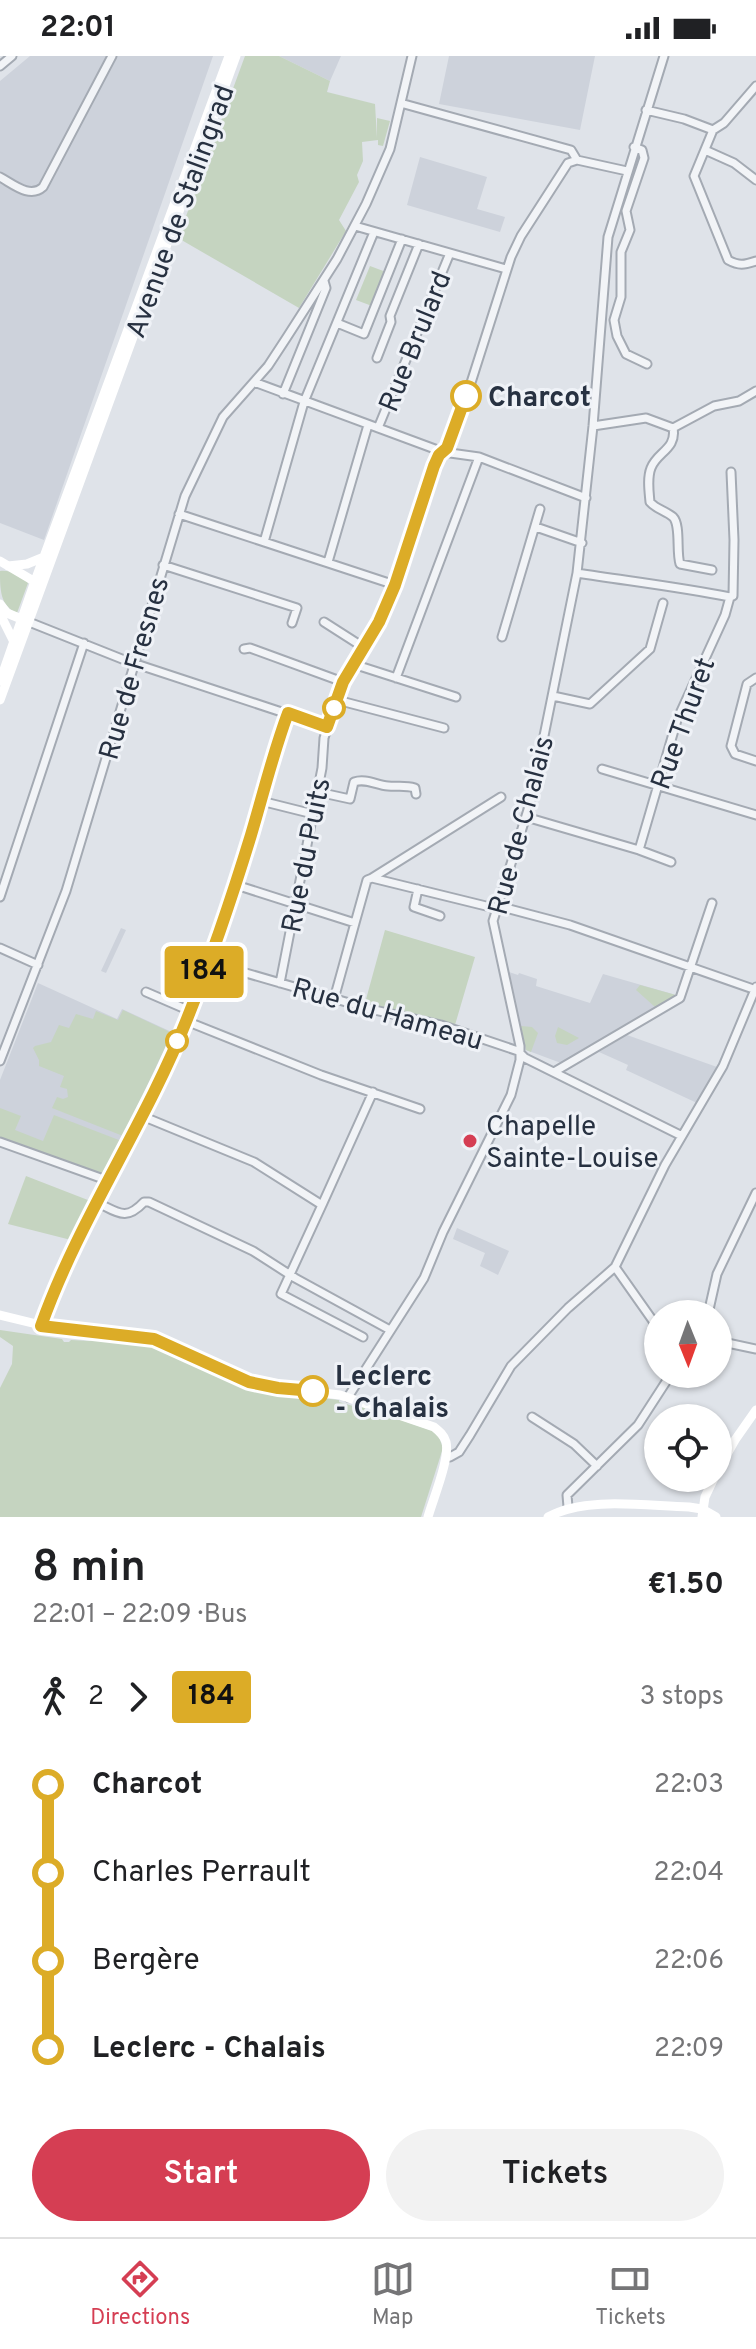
<!DOCTYPE html>
<meta charset="utf-8">
<style>
body{margin:0;font-family:Overpass,sans-serif;background:#f2f2f2;color:#202124;height:100vh;display:flex;flex-direction:column;font-size:30px;white-space:nowrap}
*{box-sizing:border-box;margin:0}
p{font-size:26px;color:#757577}
.icon{flex:none;width:44px;height:44px;fill:none;stroke:currentColor;stroke-width:2;stroke-linecap:round;stroke-linejoin:round}
.map{position:relative;height:1461px;overflow:hidden}
.details{display:flex;flex-direction:column;background:#fff;flex:1}
.details>*{flex:none}
.badge{padding:0 16px;border-radius:6px;font-size:28px;line-height:52px}
.needle{width:52px;rotate:179deg}
.buttons{position:absolute;left:644px;top:1244px;display:grid;gap:16px}
.buttons a{display:grid;place-items:center;width:88px;height:88px;border-radius:50%;background:#fff;box-shadow:0 2px 6px #0004;font-size:40px}
.map>.badge{position:absolute;translate:-50% -50%;box-shadow:0 0 0 4px #fff}
.legs{display:flex;align-items:center;gap:12px;height:88px;padding:0 32px;font-size:26px}
.legs p{margin-inline-start:auto}
.headline{display:flex;align-items:center;justify-content:space-between;height:136px;padding:0 32px}
h1{font-size:44px;font-weight:600;line-height:60px}
.button{display:flex;gap:16px;margin-top:auto;padding:16px 32px}
.button a{flex:1;height:92px;border-radius:48px;background:#d53e53;color:#fff;font-size:32px;font-weight:600;line-height:92px;text-align:center}
.button a+a{background:#f2f2f2;color:#202124}
ul{padding:0 32px;list-style:none}
li{display:flex;align-items:center;gap:28px;height:88px;font-size:30px}
li i{display:grid;place-items:center;width:12px;height:100%;margin:0 10px;background:currentColor}
li i::after{content:'';width:20px;height:20px;margin:-10px;border:6px solid;border-radius:50%;background:#fff}
li p{margin-inline-start:auto}
li:first-child i{background:linear-gradient(#0000 50%,currentColor 0)}
li:last-child i{background:linear-gradient(currentColor 50%,#0000 0)}
.status{display:flex;justify-content:space-between;align-items:center;height:56px;padding:0 40px;background:#fff;direction:ltr}
.status svg{height:22px;fill:currentColor}
.menu{display:flex;justify-content:space-around;align-items:center;height:112px;border-top:2px solid #e0e0e0;background:#fff;font-size:22px;color:#757577}
.menu a{display:grid;justify-items:center;gap:4px}
.menu .current{color:#d53e53}
.map>svg:first-child{display:block}
.built{fill:#cdd2db}
.green{fill:#c5d4c0}
.lines{fill:none;stroke-linecap:round;stroke-linejoin:round}
.street-casing{stroke:#a4aab3;stroke-width:11}
.street{stroke:#f2f4f7;stroke-width:7}
.secondary{stroke:#fff;stroke-width:9}
.line-1-casing{stroke:#fff;stroke-width:18}
.line-1{stroke:#dcac27;stroke-width:12}
.stop-1-dot{fill:#fff;stroke:#dcac27;stroke-width:4}
.poi-dot{fill:#d53e53;stroke:#eff2f7;stroke-width:3}
.labels{text-anchor:middle;stroke-width:6;stroke-linejoin:round;paint-order:stroke}
.street-label{font-size:28px;fill:#273141;stroke:#eff2f7}
.stop-label{font-size:28px;font-weight:bold;fill:#273141;stroke:#eff2f7;text-anchor:start}
.poi-label{font-size:28px;fill:#273141;stroke:#eff2f7;text-anchor:start}
</style>
<div class="status"><b>22:01</b><svg viewBox="0 0 49 12"><path d="M0 12V9h3v3zM5 12V6h3v6zM10 12V3h3v9zM15 12V0h3v12zM26 1h20v11H26zM47 4h2v5h-2z"/></svg></div>
<div class="map">
<svg width="756" height="1461" viewBox="0 0 756 1461">
<rect width="100%" height="100%" fill="#dfe3e9"/>
<path class="built" d="M30,0h183l-169,484 -44,-17v-442z
M279,0h62l-11,25z
M449,0h146l-15,74 -141,-26z
M420,101l67,20 -10,32 28,8 -5,15 -93,-27z
M121,872l5,2 -20,43 -5,-2z
M509,916l9,3 1,-2 18,6 -1,7 54,17 13,-29 73,21 -115,68 -35,-13z
M38,927l79,36 5,-10 54,25 -68,142 -108,-36v-60z
M627,979l90,32 -20,36 -71,-33 2,-5 -29,-13z
M457,1172l52,23 -11,24 -18,-9 5,-13 -32,-14z"/>
<path class="green" d="M245,0h34l51,25 -3,11 48,12 2,34v-20l13,3 -7,25 -5,-1v-5l-16,2 1,19 -6,14 2,7 -20,38 7,11 -47,77 -121,-70z
M370,210l16,6 -14,34 -16,-6z
M0,515c10,-1 22,3 28,12l-11,30c-17,-7 -17,-24 -17,-42z
M385,874l90,27 -20,68 -90,-22z
M640,929l36,10 -21,12 -19,-17z
M123,954l49,23 -49,103 -71,-28 5,-11 6,2 5,-2 -1,-8 -7,-2 4,-11 -25,-10v-6l-6,-12 2,-2 16,-4 8,-17 10,3 7,-14 17,5 3,-8 22,9z
M521,970l11,1 6,6 -7,19 -5,-2z
M558,971l21,11 -12,7 -10,-2 -2,-7z
M0,1052l21,8 -6,14 28,11 11,-26 70,27 -16,33h-3l-105,-36z
M26,1120l67,26 -18,39 -67,-17z
M0,1274l62,9 2,3h5l2,-2 19,1 3,-3 54,4 67,31 37,14 29,6 59,7v2l21,6 1,-2 72,25 6,6 4,11 -22,69h-421v-129l12,-24 1,-18 -13,-9z"/>
<g class="lines">
<defs>
<path id="street" d="M0,10l12,-10
M756,30l-32,37 -11,7 -19,46 34,84c11,6 16,5 28,1
M404,48l167,46 6,10
M646,54l38,9 29,11
M634,91l8,3 2,8 -18,53 4,19 -9,22v45l-7,23 3,16 9,18 21,10
M705,94l29,13 22,17
M0,121c13,7 30,22 43,10l69,-131
M355,170l151,43
M337,267l27,11 38,-95
M377,302l14,-36 -1,-6 29,-72
M254,326l189,70 36,5 107,41
M283,338l43,-106 -2,-7
M593,370l53,-8 27,10 41,-22 25,-5 17,-10
M378,372l72,-175
M673,372c4,21 -16,24 -22,40 -4,10 -2,23 -1,34 6,7 16,9 23,15 8,8 3,35 7,47l32,6
M179,458l216,71
M536,471l46,16
M264,486l40,-140 70,-170
M328,506l40,-137
M163,509l134,43 -5,15
M577,517c51,8 102,14 153,24l3,-1 1,-56 -3,-68
M29,566l98,39 200,66
M324,566l39,25
M502,581l38,-128
M244,593l6,-1 93,34
M353,608l103,33
M396,622l83,-221
M756,622l-9,6 -16,62 4,8 21,7
M553,640l37,8 60,-55 13,-46
M337,644l107,28
M602,713l154,46
M318,736l32,7 4,-17c12,-4 22,3 34,4 9,1 17,-1 27,2l1,6
M261,745l52,13
M526,761l113,33 32,12
M639,794l38,-130 48,-105 5,-18
M372,822l129,-81
M236,829l119,38 12,-43 5,-2 118,29h12l68,18 186,65
M418,833l-4,18 26,9
M0,841l84,-254
M0,892l38,17
M208,906l162,47 71,16 77,26 7,7 157,78
M280,927l42,-215 2,-30 19,-56 36,-60 16,-37 39,-119 5,-11 8,-7 14,-34 50,-157 10,-21 47,-73 9,-3 50,11
M146,936l44,19
M334,943l21,-76
M186,965l135,54 99,34
M0,1005l66,-170 119,-395 38,-79 45,-51 19,-29 50,-78 29,-55 24,-55 22,-93
M554,1016l126,-74 32,-95
M142,1060l112,46 68,43 -41,89 82,43
M0,1086l109,39
M98,1147c21,10 28,18 46,-1h5l104,49 42,27 95,52
M322,1149l51,-113
M615,1211l43,61
M708,1258l9,-40 39,-81
M41,1270c38,-107 104,-201 146,-307 25,-64 47,-129 67,-195 12,-37 20,-74 34,-111
M718,1285l38,8
M348,1341l76,-119 19,-46 68,-137 9,-35v-14l-27,-125 38,-121 46,-227 16,-147 15,-189 56,-181
M532,1361l42,27 23,22
M450,1401l9,-5 11,-17 41,-69 57,-58 47,-41 50,-102 58,-99 33,-79
M568,1451l-1,-12 71,-70 33,-51"/>
</defs>
<use href="#street" class="street-casing"/>
<use href="#street" class="street"/>
<path class="secondary" d="M0,505l37,22
M8,510l19,-2 17,-7
M0,548l7,9 19,8
M0,558l14,28
M0,625l35,-100 194,-525
M0,644l236,-644
M0,1259l53,13 101,11 95,43 29,6 62,7 94,32c5,4 10,8 12,15 4,17 -13,57 -18,75
M718,1414l17,-30 21,-30
M548,1461c38,-21 98,-11 141,-10l13,2 14,8
M702,1461l3,-20 9,-19"/>
</g>
<g class="lines">
<defs>
<path id="line-1" d="M313,1335l-35,-3 -29,-6 -95,-43 -113,-13c38,-107 104,-201 146,-307 24,-60 45,-122 64,-184 12,-40 22,-82 37,-122l39,14 16,-45 36,-60 16,-37 39,-119 5,-11 8,-7 19,-52"/>
</defs>
<use href="#line-1" class="line-1-casing"/>
<use href="#line-1" class="line-1"/>
</g>
<g class="stop-1-dot">
<circle cx="466" cy="340" r="14"/>
<circle cx="334" cy="652" r="10"/>
<circle cx="177" cy="985" r="10"/>
<circle cx="313" cy="1335" r="14"/>
</g>
<circle class="poi-dot" cx="470" cy="1085" r="8"/>
<g class="labels">
<g class="street-label">
<text transform="translate(179 155) rotate(-70)" y="10">Avenue de Stalingrad</text>
<text transform="translate(414 285) rotate(-68)" y="10">Rue Brulard</text>
<text transform="translate(133 612) rotate(-74)" y="10">Rue de Fresnes</text>
<text transform="translate(682 667) rotate(-70)" y="10">Rue Thuret</text>
<text transform="translate(520 769) rotate(-75)" y="10">Rue de Chalais</text>
<text transform="translate(305 799) rotate(-79)" y="10">Rue du Puits</text>
<text transform="translate(388 957) rotate(16)" y="10">Rue du Hameau</text>
</g>
<g class="stop-label">
<text x="488" y="350">Charcot</text>
<text x="335" y="1329">Leclerc<tspan x="335" dy="32">- Chalais</tspan></text>
</g>
<g class="poi-label">
<text x="486" y="1079">Chapelle<tspan x="486" dy="32">Sainte-Louise</tspan></text>
</g>
</g>
</svg>
<div class="buttons">
<a><svg class="needle" viewBox="-14 -14 28 28"><path d="M0-13l5 13h-10z" fill="#e53935"/><path d="M0 13l5-13h-10z" fill="#757577"/></svg></a>
<a><svg class="icon" aria-label="locate" viewBox="0 0 24 24"><circle cx="12" cy="12" r="6"/><path d="M12 2v4M12 18v4M2 12h4M18 12h4"/></svg></a>
</div>
<b class="badge" style="left:204px;top:916px;background:#dcac27;color:#111">184</b>
</div>
<section class="details">
<div class="headline"><div><h1>8 min</h1><p>22:01 – 22:09 · Bus</p></div><b>€1.50</b></div>
<div class="legs"><svg class="icon" aria-label="walk" viewBox="0 0 24 24"><circle cx="13" cy="4" r="2"/><path d="M13 8l-2 6 4 7M11 14l-3 7M7 12l3-4h3l4 4"/></svg>2<svg class="icon" aria-label="forward" viewBox="0 0 24 24"><path d="M9 5l7 7-7 7"/></svg><b class="badge" style="background:#dcac27;color:#111">184</b><p>3 stops</p></div>
<ul>
<li><i style="color:#dcac27"></i><b>Charcot</b><p>22:03</p></li>
<li><i style="color:#dcac27"></i><span>Charles Perrault</span><p>22:04</p></li>
<li><i style="color:#dcac27"></i><span>Bergère</span><p>22:06</p></li>
<li><i style="color:#dcac27"></i><b>Leclerc - Chalais</b><p>22:09</p></li>
</ul>
<div class="button"><a>Start</a><a>Tickets</a></div>
</section>
<nav class="menu">
<a class="current"><svg class="icon" aria-label="directions" viewBox="0 0 24 24"><path d="M12 3l9 9-9 9-9-9zM9 14v-3h6M13 9l2 2-2 2"/></svg>Directions</a>
<a><svg class="icon" aria-label="map" viewBox="0 0 24 24"><path d="M3 6l6-2 6 2 6-2v14l-6 2-6-2-6 2zM9 4v14M15 6v14"/></svg>Map</a>
<a><svg class="icon" aria-label="tickets" viewBox="0 0 24 24"><path d="M3 7h18v10H3zM15 7v10"/></svg>Tickets</a>
</nav>
